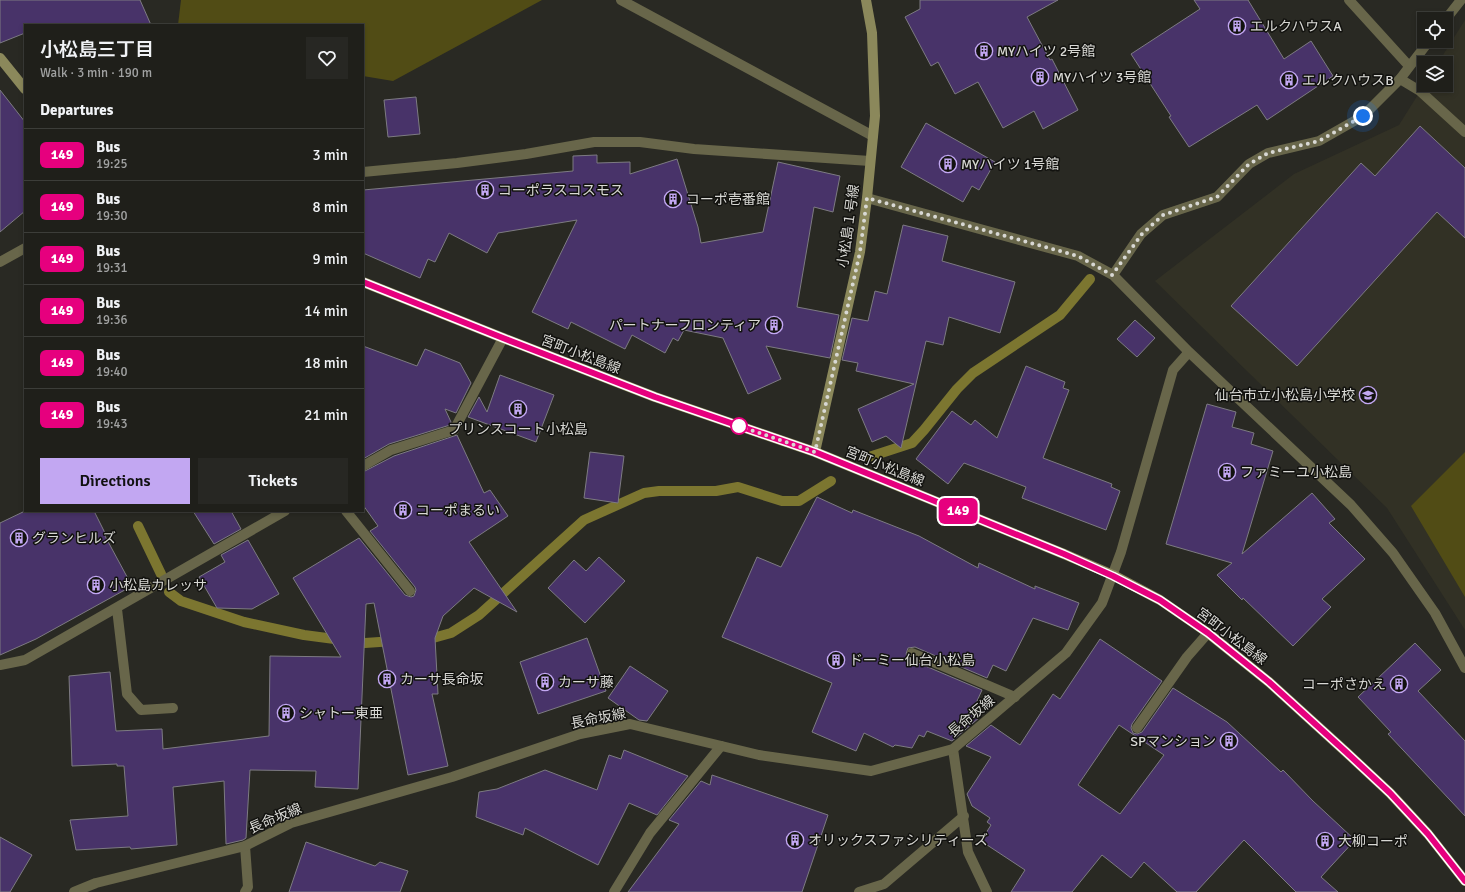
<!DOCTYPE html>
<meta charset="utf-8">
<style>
body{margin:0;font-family:Signika,"Noto Sans JP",sans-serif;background:#272723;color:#f1f3f6;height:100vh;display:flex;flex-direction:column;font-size:15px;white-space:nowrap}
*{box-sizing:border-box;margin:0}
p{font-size:13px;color:#a1a2a2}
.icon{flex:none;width:22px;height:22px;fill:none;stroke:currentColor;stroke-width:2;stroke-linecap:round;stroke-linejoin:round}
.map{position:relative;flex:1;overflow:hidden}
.panel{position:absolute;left:24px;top:24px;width:340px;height:488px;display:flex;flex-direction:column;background:#1f1f1a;border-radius:0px;box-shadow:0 2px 6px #0003,0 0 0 1px #3c3d39}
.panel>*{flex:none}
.badge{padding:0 8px;border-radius:6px;font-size:14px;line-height:26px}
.tools{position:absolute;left:1417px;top:12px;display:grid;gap:8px}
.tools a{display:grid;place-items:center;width:36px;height:36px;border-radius:0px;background:#1f1f1a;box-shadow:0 2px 6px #0003,0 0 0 1px #3c3d39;font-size:20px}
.you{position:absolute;width:20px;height:20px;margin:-10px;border:3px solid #fff;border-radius:50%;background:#1a73e8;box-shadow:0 0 0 6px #1a73e833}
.map>.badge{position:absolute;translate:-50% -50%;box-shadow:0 0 0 2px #fff}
h2{padding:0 16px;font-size:15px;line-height:36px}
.round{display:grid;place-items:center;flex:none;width:42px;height:42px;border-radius:0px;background:#272723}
.head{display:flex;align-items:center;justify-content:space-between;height:68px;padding:0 16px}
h1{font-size:19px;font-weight:600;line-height:30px}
.action{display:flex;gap:8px;margin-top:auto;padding:8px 16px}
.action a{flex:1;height:46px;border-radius:0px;background:#c2a7f2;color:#111;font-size:16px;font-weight:600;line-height:46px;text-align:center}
.action a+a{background:#272723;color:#f1f3f6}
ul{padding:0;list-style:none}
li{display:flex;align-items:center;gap:12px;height:52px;padding:0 16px;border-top:1px solid #3c3d39}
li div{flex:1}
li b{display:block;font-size:15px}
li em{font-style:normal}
li .badge{min-width:44px;font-weight:700;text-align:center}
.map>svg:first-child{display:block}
.built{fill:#323125}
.green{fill:#514c15}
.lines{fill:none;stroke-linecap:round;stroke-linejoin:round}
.stream{stroke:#7c7630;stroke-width:10}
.building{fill:#483369;stroke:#7d7b82;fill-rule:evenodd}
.lane{stroke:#68664a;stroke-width:10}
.street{stroke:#68664a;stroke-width:10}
.secondary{stroke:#8b885b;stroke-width:10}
.line-casing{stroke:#fff;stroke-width:9}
.line{stroke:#e6007e;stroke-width:6}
.walk{stroke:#d8d8d4;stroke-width:4;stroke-dasharray:0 7.2}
.stop-dot{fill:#fff;stroke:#e6007e;stroke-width:2}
.labels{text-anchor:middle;stroke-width:3;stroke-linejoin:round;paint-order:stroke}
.poi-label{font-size:14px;fill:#d8d8d4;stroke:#12120f;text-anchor:start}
.street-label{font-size:14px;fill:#d8d8d4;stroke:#12120f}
</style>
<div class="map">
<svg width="1465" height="892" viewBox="0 0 1465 892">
<rect width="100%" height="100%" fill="#292923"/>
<path class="built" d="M1465,20v610l-78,-122 -232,-227 139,-107 105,-49 25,-40h22v-22h-8z"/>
<path class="green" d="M181,0h361l-149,81 -30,-5v-51h-185z
M1465,452v145l-54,-91z"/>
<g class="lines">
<path class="stream" d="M869,457l43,-14 12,-13 33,-41 16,-16 87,-58 30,-36
M138,526l23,48
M169,592l12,9 63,21 60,13 61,8 29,-2
M422,639l11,-1 18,-5 28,-18 105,-95 60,-27 15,-2h57l22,-4 44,14h17l32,-20"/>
</g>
<path class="building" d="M0,0h140l11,25h-126v8l-25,10z
M920,0h138l-31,17 23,43 2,-1 26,51 -35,19 -9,-18 -31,17 -25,-46 -23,12 -17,-32 -7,4 -26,-49 15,-8z
M1194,0h54l36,59 27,-18 22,35 -66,44 -10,-15 -68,42 -20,-30 2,-1 -40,-62 69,-45z
M0,90l25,32v89l-25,21z
M416,97l4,37 -32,3 -4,-37z
M926,123l69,39 -16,28 -7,-4 -9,16 -62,-35z
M1420,126l45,42v70l-28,-26 -140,154 -66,-60 130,-143 14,13z
M597,155v8l33,-1v12l47,-15 21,68 3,16 62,-11 15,-70 62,14 -7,36 -19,-5 -17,100 42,8 -9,43 -64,-12 15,33 -33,15 -25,-56 -39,-8 -6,11 -5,-3 -8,15 -33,-18 -7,14 -54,-27 -3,7 -36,-17 45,-92 -79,13 -11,20 -38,-20 -14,29 -7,-3 -8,19 -57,-25v-63l210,-19v-15z
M903,225l45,11 -6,25 73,21 -15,51 -51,-16 -6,28 -17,-4 -25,107 -15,-12 -14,6 -14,-33 56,-25 -58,-13 2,-8 -16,-3 10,-42 16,3 7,-30 12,3z
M1135,320l20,18 -18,19 -20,-18z
M363,346l54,20 8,-17 35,14 11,20 -15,30 -11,-4 6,13 -1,3 -61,19 -26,15z
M1026,366l39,16 -2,6 6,2 -26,68 69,26 -1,3 9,4 -14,39 -84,-32 4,-11 -62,-24 -16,21 -32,-25 36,-48 19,14 4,-5 22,18z
M500,375l54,20 -18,47 -68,-25 11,-20 8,15z
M1207,404l29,8 -4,15 22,6 -3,11 22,7 -31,103 70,-61 23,26 -6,4 36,36 -43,40 9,8 -38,39 -50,-48 -1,2 -25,-25 15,-12 -66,-19z
M457,435l27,58 6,-3 18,26 -39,26 48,70 -43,-24 -31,28 -8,22 3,56h-6l16,72 -40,9 -34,-172 -8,1 -8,185 -43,-2 1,-16 -66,-1 -4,68 -3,2 -17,4 -2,-63 -51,6 4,58 -46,4 -1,-2 -54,3 -6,-30 58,-4 -4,-50h-7v-2l-45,2 -3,-90 41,-4 6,59 46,-2 1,20 106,-13 1,-80 71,1 -48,-79 66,-40 46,57 6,2 3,-1 2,-6 -1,-3 -45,-56 8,-5 -15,-21v-33l31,-16z
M590,452l34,4 -6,47 -34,-5z
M817,497l35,16 1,-3 66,26 59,32 1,-5 56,26v-3l44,17 -11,27 -35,-12 -27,53 -13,-6 -6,13 -72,-31 -7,1 -2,6 3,5 73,31 -10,22 8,5 -28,24 -25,-10 -3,6 -5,-2 -7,13 -17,-3 -2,2 -29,-14 -8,18 -44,-19 20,-49 -110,-46 35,-80 24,10z
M25,511h69l12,24 -1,1 27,50 -96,53 -36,16v-132z
M193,511h38l10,18 -27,15z
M248,540l31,54 -27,15 -35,-1 -18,-31 26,-15 -4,-7z
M599,557l26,24 -40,42 -37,-35 26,-28 12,11z
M587,638l19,53 -68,23 -18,-52z
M1100,639l62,42 -30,43 -1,4 2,5 4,1 5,-2 31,-44 54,34 54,50 2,-2 30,31 42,39 -34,37 17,15h-42l-52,-52 -48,52h-19l-33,-30 -13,16 -29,-23 -30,37h-61l14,-22 -44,-29 10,-16 -4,-3 3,-4 -18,-12 -5,-12 24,-37 -25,-11 25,-21 29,20 33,-51 7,5zM1119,725l45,30 -44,59 -42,-29z
M1415,643l26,27 -23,21 47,50v75l-77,-82 3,-2 -33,-35z
M630,666l38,25 -21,30 -8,-1 -31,-22z
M624,750l64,26 -31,39 -28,-12 -31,62 -73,-37 -2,7 -47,-18 3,-25 18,-3 48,-19 52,20 12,-35 12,4z
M712,775l116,40 -26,77h-174l51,-68 -10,-4 32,-39 9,4z
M0,837l32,18 -22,37h-10z
M306,842l69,24 5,-4 28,9 -8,21h-111z"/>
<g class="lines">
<path class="lane" d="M621,0l252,136
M1349,0l60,66
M1400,79l20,12 45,41
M363,172l94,-9 69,-9 68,-12h46l54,7 176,12
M363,466l28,-16 63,-20
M346,511l64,80
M117,609l10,85 14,16 32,-2
M912,653l103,44
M0,665l25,-5 260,-149
M1137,728l50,-71 21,-24
M953,749l15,103 19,40
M245,846l3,41 -3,5
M614,892l36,-59 71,-87
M859,892l25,-8 80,-68"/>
<path class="street" d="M1446,19l15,-19
M867,198l211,58 35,19 28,-41 22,-19 54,-18 32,-33 19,-11 51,-12 44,-25 37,-37 29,-38
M0,262l25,-14
M1113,275l76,77 162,153 42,48 42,60 30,55
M454,430l49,-92
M74,892l22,-9 149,-37 46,-23 161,-46 128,-43 50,-10 129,31 112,16 82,-22 113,-96 36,-50 19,-51 52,-182 16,-18"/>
<path class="secondary" d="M0,58l25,31
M363,282l140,56 152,59 160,55 249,102 49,21 47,25 48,33 61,49 77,70 44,41 38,41 37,47
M815,452l45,-200 7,-54 8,-82 -3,-83 -6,-33"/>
</g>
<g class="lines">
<defs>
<path id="line" d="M363,282l140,56 152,59 160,55 249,102 49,22 47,24 48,33 61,49 77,70 44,41 38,41 37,47"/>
</defs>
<use href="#line" class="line-casing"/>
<use href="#line" class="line"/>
<path class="walk" d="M739,426l76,26 45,-200 7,-54 211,58 34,19 30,-41 21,-19 54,-18 32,-33 19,-11 51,-12 44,-25"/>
</g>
<defs>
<symbol id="building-ring" viewBox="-11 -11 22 22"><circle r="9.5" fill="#12120f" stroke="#c2a7f2" stroke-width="1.5"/><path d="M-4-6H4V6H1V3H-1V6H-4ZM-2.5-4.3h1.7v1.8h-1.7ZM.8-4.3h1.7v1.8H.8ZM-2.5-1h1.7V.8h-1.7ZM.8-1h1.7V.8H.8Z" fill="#c2a7f2"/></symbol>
<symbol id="school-ring" viewBox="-11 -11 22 22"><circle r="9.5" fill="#12120f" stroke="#c2a7f2" stroke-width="1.5"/><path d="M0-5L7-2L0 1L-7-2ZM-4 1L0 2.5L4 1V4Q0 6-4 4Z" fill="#c2a7f2"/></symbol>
</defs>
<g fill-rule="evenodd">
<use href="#building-ring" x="1227" y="16" width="20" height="20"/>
<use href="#building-ring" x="974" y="41" width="20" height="20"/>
<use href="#building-ring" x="1030" y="67" width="20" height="20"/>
<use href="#building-ring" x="1279" y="70" width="20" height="20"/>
<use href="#building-ring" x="938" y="154" width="20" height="20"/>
<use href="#building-ring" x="475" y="180" width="20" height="20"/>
<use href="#building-ring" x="663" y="189" width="20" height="20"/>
<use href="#building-ring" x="764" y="315" width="20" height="20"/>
<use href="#school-ring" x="1358" y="385" width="20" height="20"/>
<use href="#building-ring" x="508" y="399" width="20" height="20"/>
<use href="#building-ring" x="1217" y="462" width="20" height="20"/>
<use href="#building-ring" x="393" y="500" width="20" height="20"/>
<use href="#building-ring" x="9" y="528" width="20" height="20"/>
<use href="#building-ring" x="86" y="575" width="20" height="20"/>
<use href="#building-ring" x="826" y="650" width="20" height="20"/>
<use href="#building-ring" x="377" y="669" width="20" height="20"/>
<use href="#building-ring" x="535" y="672" width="20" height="20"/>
<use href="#building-ring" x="1389" y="674" width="20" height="20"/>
<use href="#building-ring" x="276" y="703" width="20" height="20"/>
<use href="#building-ring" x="1219" y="731" width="20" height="20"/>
<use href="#building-ring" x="785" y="830" width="20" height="20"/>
<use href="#building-ring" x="1315" y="831" width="20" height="20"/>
</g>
<circle class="stop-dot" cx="739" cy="426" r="8"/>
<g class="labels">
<g class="poi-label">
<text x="1250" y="31">エルクハウスA</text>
<text x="997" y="56">MYハイツ 2号館</text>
<text x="1053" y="82">MYハイツ 3号館</text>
<text x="1302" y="85">エルクハウスB</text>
<text x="961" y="169">MYハイツ 1号館</text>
<text x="498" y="195">コーポラスコスモス</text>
<text x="686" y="204">コーポ壱番館</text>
<text x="761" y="330" text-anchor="end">パートナーフロンティア</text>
<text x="1355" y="400" text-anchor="end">仙台市立小松島小学校</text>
<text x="518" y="434" text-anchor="middle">プリンスコート小松島</text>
<text x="1240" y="477">ファミーユ小松島</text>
<text x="416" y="515">コーポまるい</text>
<text x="32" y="543">グランヒルズ</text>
<text x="109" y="590">小松島カレッサ</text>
<text x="849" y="665">ドーミー仙台小松島</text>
<text x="400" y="684">カーサ長命坂</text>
<text x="558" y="687">カーサ藤</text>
<text x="1386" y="689" text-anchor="end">コーポさかえ</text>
<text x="299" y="718">シャトー東亜</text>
<text x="1216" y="746" text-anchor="end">SPマンション</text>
<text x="808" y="845">オリックスファシリティーズ</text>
<text x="1338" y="846">大柳コーポ</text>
</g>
<g class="street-label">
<text transform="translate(848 226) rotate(-82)" y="5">小松島１号線</text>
<text transform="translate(581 354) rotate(21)" y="5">宮町小松島線</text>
<text transform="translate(885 466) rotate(22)" y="5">宮町小松島線</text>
<text transform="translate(1232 636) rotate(37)" y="5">宮町小松島線</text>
<text transform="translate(971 716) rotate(-40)" y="5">長命坂線</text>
<text transform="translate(598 718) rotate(-11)" y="5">長命坂線</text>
<text transform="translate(275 818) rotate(-23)" y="5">長命坂線</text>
</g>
</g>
</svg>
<div class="tools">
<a><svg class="icon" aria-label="locate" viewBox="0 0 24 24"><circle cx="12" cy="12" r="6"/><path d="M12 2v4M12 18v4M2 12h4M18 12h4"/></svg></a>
<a><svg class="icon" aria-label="layers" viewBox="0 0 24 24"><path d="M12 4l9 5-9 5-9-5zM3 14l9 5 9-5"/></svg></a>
</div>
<div class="you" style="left:1363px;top:116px"></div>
<b class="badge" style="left:958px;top:511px;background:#e6007e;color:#fff">149</b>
<section class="panel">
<div class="head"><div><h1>小松島三丁目</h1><p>Walk · 3 min · 190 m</p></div><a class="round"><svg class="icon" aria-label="heart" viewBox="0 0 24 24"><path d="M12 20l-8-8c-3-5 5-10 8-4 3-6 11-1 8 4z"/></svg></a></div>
<h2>Departures</h2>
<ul>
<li><span class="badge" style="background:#e6007e;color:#fff">149</span><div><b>Bus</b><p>19:25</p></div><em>3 min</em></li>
<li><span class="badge" style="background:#e6007e;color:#fff">149</span><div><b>Bus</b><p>19:30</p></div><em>8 min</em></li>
<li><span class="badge" style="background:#e6007e;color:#fff">149</span><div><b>Bus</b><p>19:31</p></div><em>9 min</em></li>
<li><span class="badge" style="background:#e6007e;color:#fff">149</span><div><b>Bus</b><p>19:36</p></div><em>14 min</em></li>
<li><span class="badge" style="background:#e6007e;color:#fff">149</span><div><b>Bus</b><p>19:40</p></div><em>18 min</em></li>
<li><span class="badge" style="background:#e6007e;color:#fff">149</span><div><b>Bus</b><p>19:43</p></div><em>21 min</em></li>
</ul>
<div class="action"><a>Directions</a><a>Tickets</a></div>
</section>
</div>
